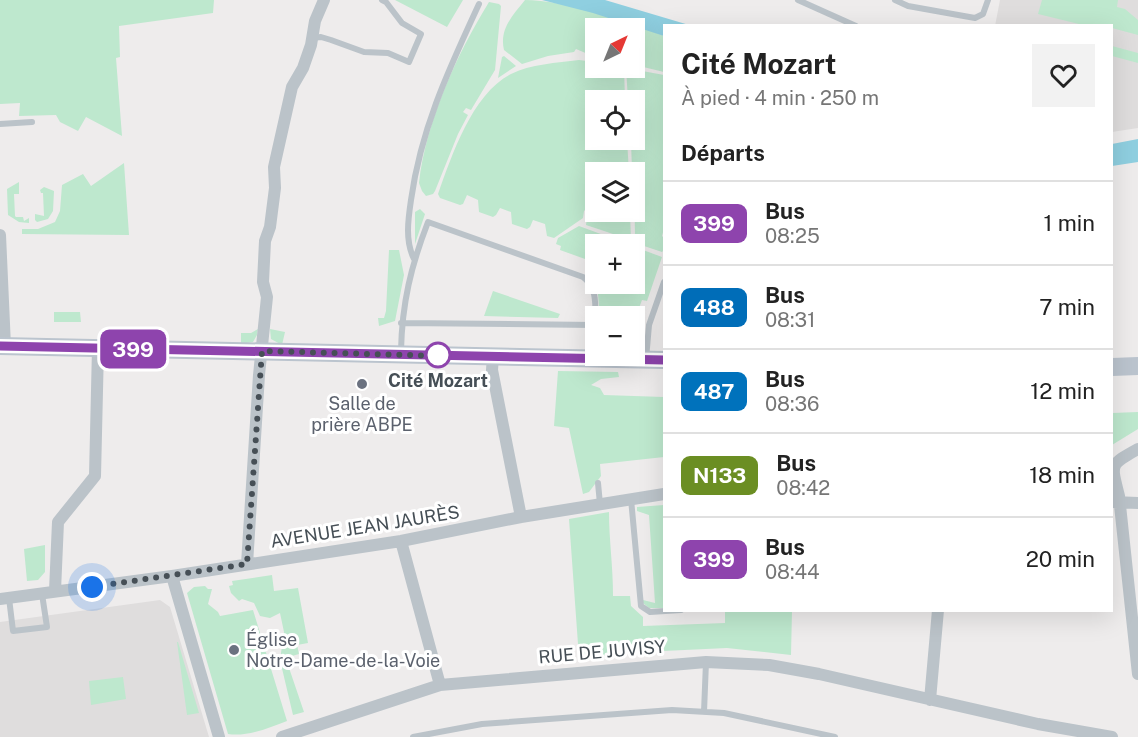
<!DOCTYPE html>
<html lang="fr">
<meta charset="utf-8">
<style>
body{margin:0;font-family:"Public Sans",sans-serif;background:#f2f2f2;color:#222;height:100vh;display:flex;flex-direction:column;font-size:22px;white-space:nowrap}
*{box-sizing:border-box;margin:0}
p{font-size:20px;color:#767676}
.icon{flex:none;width:33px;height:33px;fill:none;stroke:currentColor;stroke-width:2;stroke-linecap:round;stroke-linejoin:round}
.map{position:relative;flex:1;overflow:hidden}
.panel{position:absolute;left:663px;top:24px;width:450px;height:588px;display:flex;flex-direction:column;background:#fff;border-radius:0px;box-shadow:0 6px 24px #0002}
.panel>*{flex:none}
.badge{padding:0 12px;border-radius:9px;font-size:21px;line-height:39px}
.needle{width:39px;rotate:43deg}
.tools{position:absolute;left:585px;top:18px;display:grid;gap:12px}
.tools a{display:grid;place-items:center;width:60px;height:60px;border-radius:0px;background:#fff;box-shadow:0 6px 24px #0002;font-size:30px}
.you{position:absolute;width:30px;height:30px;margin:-15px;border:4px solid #fff;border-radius:50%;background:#1a73e8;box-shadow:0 0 0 9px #1a73e833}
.map>.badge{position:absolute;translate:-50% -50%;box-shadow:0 0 0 3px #fff}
h2{padding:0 18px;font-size:22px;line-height:54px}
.round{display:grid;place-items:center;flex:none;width:63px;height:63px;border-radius:0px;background:#f2f2f2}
.summary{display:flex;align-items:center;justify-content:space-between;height:102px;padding:0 18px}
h1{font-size:28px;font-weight:700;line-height:45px}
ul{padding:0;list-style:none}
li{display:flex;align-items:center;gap:18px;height:84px;padding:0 18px;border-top:2px solid #e0e0e0}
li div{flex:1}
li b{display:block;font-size:22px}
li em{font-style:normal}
li .badge{min-width:66px;font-weight:700;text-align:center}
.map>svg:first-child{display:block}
.education{fill:#dfdddd}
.green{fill:#bee8ce}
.water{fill:#8fcfe0}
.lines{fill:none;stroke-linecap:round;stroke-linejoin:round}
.lane{stroke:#bbc3c9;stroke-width:6}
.street{stroke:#bbc3c9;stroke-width:12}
.secondary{stroke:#bbc4ce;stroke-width:18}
.line-casing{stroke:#fff;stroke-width:14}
.line{stroke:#8e44ad;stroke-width:9}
.walk{stroke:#464f56;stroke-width:6;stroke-dasharray:0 10.8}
.stop-dot{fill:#fff;stroke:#8e44ad;stroke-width:3}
.worship-dot{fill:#6b7280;stroke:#fff;stroke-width:2}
.labels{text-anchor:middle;stroke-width:6;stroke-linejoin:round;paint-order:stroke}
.stop-label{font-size:18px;font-weight:bold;fill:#464f56;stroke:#fff}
.worship-label{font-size:18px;fill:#5b616d;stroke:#fff}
.street-label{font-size:18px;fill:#464f56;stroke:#fff}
</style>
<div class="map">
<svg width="1138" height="737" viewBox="0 0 1138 737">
<rect width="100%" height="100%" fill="#eeecec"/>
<path class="education" d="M1000,0h138v128l-26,4v-106h-117z
M160,600l10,7 39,130h-209v-115z"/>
<path class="green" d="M0,0h214l-1,13 -94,13 1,31 -4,1 6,78 -36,-19 -8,14 -18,-9 -4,-7 -37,1 1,-13 -20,1z
M395,0h68l-16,27z
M525,0c39,0 102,21 139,36v36l-29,-7 -1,-37h-38l-1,29 -19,-8 -2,3 -26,4 -26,8 -18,-14c-5,-21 9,-35 21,-50z
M1042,0h76l-1,7 8,2 13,11v15l-26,-7v-2l-29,-1 -45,-11z
M489,2l10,2 2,2 -6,64 -24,40 -5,-2 -3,4 5,3 -10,19 -23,57 -2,3 -7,2 -4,-5 -3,-8c7,-62 38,-129 70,-181z
M1112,46l26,7v10l-26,-7z
M504,56l12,10 -18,12 4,-21z
M579,60l16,2 1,6h28l1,32h-29v40h31l2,32h-33l-1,34 -8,2 -3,3 -1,7 -29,20 -7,-2 -2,-12 -12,-4 -3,7 -3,2 -15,-5 -1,-12 -11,-4 -4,7 -3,2 -14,-5 -1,-12 -11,-5 -4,9 -3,1 -20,-7 -2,-4c14,-39 34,-100 73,-120 19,-10 46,-11 68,-14z
M626,68l38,7v154l-2,7 2,2v12l-2,2 -24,-8 -3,-7 -1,-65h-2l-1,-32h3v-40h-6z
M124,163l5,72 -107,-1v-5h16l17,-7 5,-11 2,-26 21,-11 8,12z
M19,182v12h-5l1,22 1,1h7l1,4 5,-3v5l-10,-1 -11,-7 -1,-26z
M44,187l10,4 -1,20 -5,8 -11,3 -2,-2v-6l9,2 -1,-23h-2l-1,-3z
M420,209l5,5 -10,30v-32z
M595,210l35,2 1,28 -45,-15 1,-7z
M579,226l49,18h-32l-1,37 -7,-7 -3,-15 -25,-9 1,-4 -5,-2 2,-6z
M635,247l27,10 -15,44 -5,-1 -6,16 4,1 -2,4 -1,10 -2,-1 -1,-14h-34l-3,-32h37z
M389,250h10l5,25 -9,46 -16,5 -1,-8h6l2,-7z
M493,291l67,23 -2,4 -74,-2z
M54,312h26l1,10h-27z
M258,329l-1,6 -4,7 -12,2v-11h10z
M270,329l15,3 -3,13 -11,-6z
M558,371l60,1 1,5 -18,2 -10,6 9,3 4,7 60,2v60l-64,7 1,12 -12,16 -6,2 -14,-66 -15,-2z
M1138,412v17l-26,16v-32z
M664,505v103h-15l-6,-5v-3l12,3 -6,-88 -12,-4v-4z
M609,512c0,28 4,54 4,84h17l1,10 12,11v9l82,-3v-12h67l-1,44 -64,-7 -85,4 -1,-7 -24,2 -7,8 -31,3 -10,-139z
M45,545v27l-7,8 -11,1 -3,-32z
M272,575l2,16 24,-3 10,55 -11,2 2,9 -7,2 1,4 -6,2 17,50 -11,3 -13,-55 4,-28 -4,-19 -10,5 -10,-2 -6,-13 -12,-4 -3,2 -8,-8 -2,-7 4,-1 -1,-4z
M205,586l3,3h4l-4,15 10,8 2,4 33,-6 34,111c-18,7 -40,16 -59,13l-41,-141 7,-6z
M177,642h1l21,71 -12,2z
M123,677l3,22 -35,6 -2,-24z"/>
<path class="water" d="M542,0h63l84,25 -25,1v10l-71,-23z
M1138,139v23l-26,4v-22z"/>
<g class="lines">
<path class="lane" d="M798,0l58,26
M895,0l13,6 67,12 8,-4 5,-14
M312,38l9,-1 10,3 33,12 24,1 21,9 12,-28 -19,-11 -16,-21 -4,-2
M0,124l32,-2
M414,259c-9,-18 -6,-39 -3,-59 10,-72 38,-131 68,-196
M401,323l194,2
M401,351c1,-48 10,-85 27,-129l155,55c17,12 11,35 13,54
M646,359l3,-34 15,-43
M598,483l2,21
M631,499l10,107 9,6 31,-2
M9,598l4,33 34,-4 -5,-33
M704,712l2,-50
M413,737l69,-13 190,-14 52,3 111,24"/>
<path class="street" d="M0,235l5,111
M493,356l-1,14 29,147
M1138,449c-29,16 -27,15 -19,47l19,178
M1112,502l26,1
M401,541l39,144
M247,564l12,-189 8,-78 -4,-15 2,-41 5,-14 5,-39 -1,-21 18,-80 11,-19 8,-23 4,-24 9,-21
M172,576l47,161
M55,591l3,-69 37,-46 3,-128
M0,599l172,-23 229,-35 120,-24 143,-23
M930,700l8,-90
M282,737l158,-52 266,-23 63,3 50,9 219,50 74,13"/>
<path class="secondary" d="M0,346l664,14
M1112,367l26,-1"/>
</g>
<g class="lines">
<defs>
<path id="line" d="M0,346l664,14"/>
</defs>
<use href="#line" class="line-casing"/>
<use href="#line" class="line"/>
<path class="walk" d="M92,587l155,-23 15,-213 180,5 -4,-1"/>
</g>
<circle class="stop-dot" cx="438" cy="355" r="12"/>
<g class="worship-dot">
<circle cx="362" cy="384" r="6"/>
<circle cx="234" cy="650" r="6"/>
</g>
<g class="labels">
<g class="stop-label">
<text x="438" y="387">Cité Mozart</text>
</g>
<g class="worship-label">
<text x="362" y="410">Salle de<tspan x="362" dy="21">prière ABPE</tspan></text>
<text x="246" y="646" text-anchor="start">Église<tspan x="246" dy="21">Notre-Dame-de-la-Voie</tspan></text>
</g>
<g class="street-label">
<text transform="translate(365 527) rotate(-9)" y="6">AVENUE JEAN JAURÈS</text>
<text transform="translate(602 652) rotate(-5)" y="6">RUE DE JUVISY</text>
</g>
</g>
</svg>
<div class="tools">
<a><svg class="needle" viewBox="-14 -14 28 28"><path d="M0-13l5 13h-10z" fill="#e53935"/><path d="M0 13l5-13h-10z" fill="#767676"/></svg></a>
<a><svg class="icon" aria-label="locate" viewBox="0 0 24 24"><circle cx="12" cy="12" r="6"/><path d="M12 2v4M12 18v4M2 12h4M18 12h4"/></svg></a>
<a><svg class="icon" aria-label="layers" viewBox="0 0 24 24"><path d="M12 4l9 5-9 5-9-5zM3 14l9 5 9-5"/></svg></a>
<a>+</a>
<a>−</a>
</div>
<div class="you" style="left:92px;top:587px"></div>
<b class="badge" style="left:133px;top:349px;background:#8e44ad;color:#fff">399</b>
<section class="panel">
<div class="summary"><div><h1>Cité Mozart</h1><p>À pied · 4 min · 250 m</p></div><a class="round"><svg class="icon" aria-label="heart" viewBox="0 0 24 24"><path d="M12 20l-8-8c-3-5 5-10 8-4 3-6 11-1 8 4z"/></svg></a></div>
<h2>Départs</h2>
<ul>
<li><span class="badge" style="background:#8e44ad;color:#fff">399</span><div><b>Bus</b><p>08:25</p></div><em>1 min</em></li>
<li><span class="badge" style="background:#006db8;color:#fff">488</span><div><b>Bus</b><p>08:31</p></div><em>7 min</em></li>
<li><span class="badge" style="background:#0072bc;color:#fff">487</span><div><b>Bus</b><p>08:36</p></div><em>12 min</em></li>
<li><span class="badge" style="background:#6b8e23;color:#fff">N133</span><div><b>Bus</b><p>08:42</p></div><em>18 min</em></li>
<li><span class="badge" style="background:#8e44ad;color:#fff">399</span><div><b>Bus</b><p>08:44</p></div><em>20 min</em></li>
</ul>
</section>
</div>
